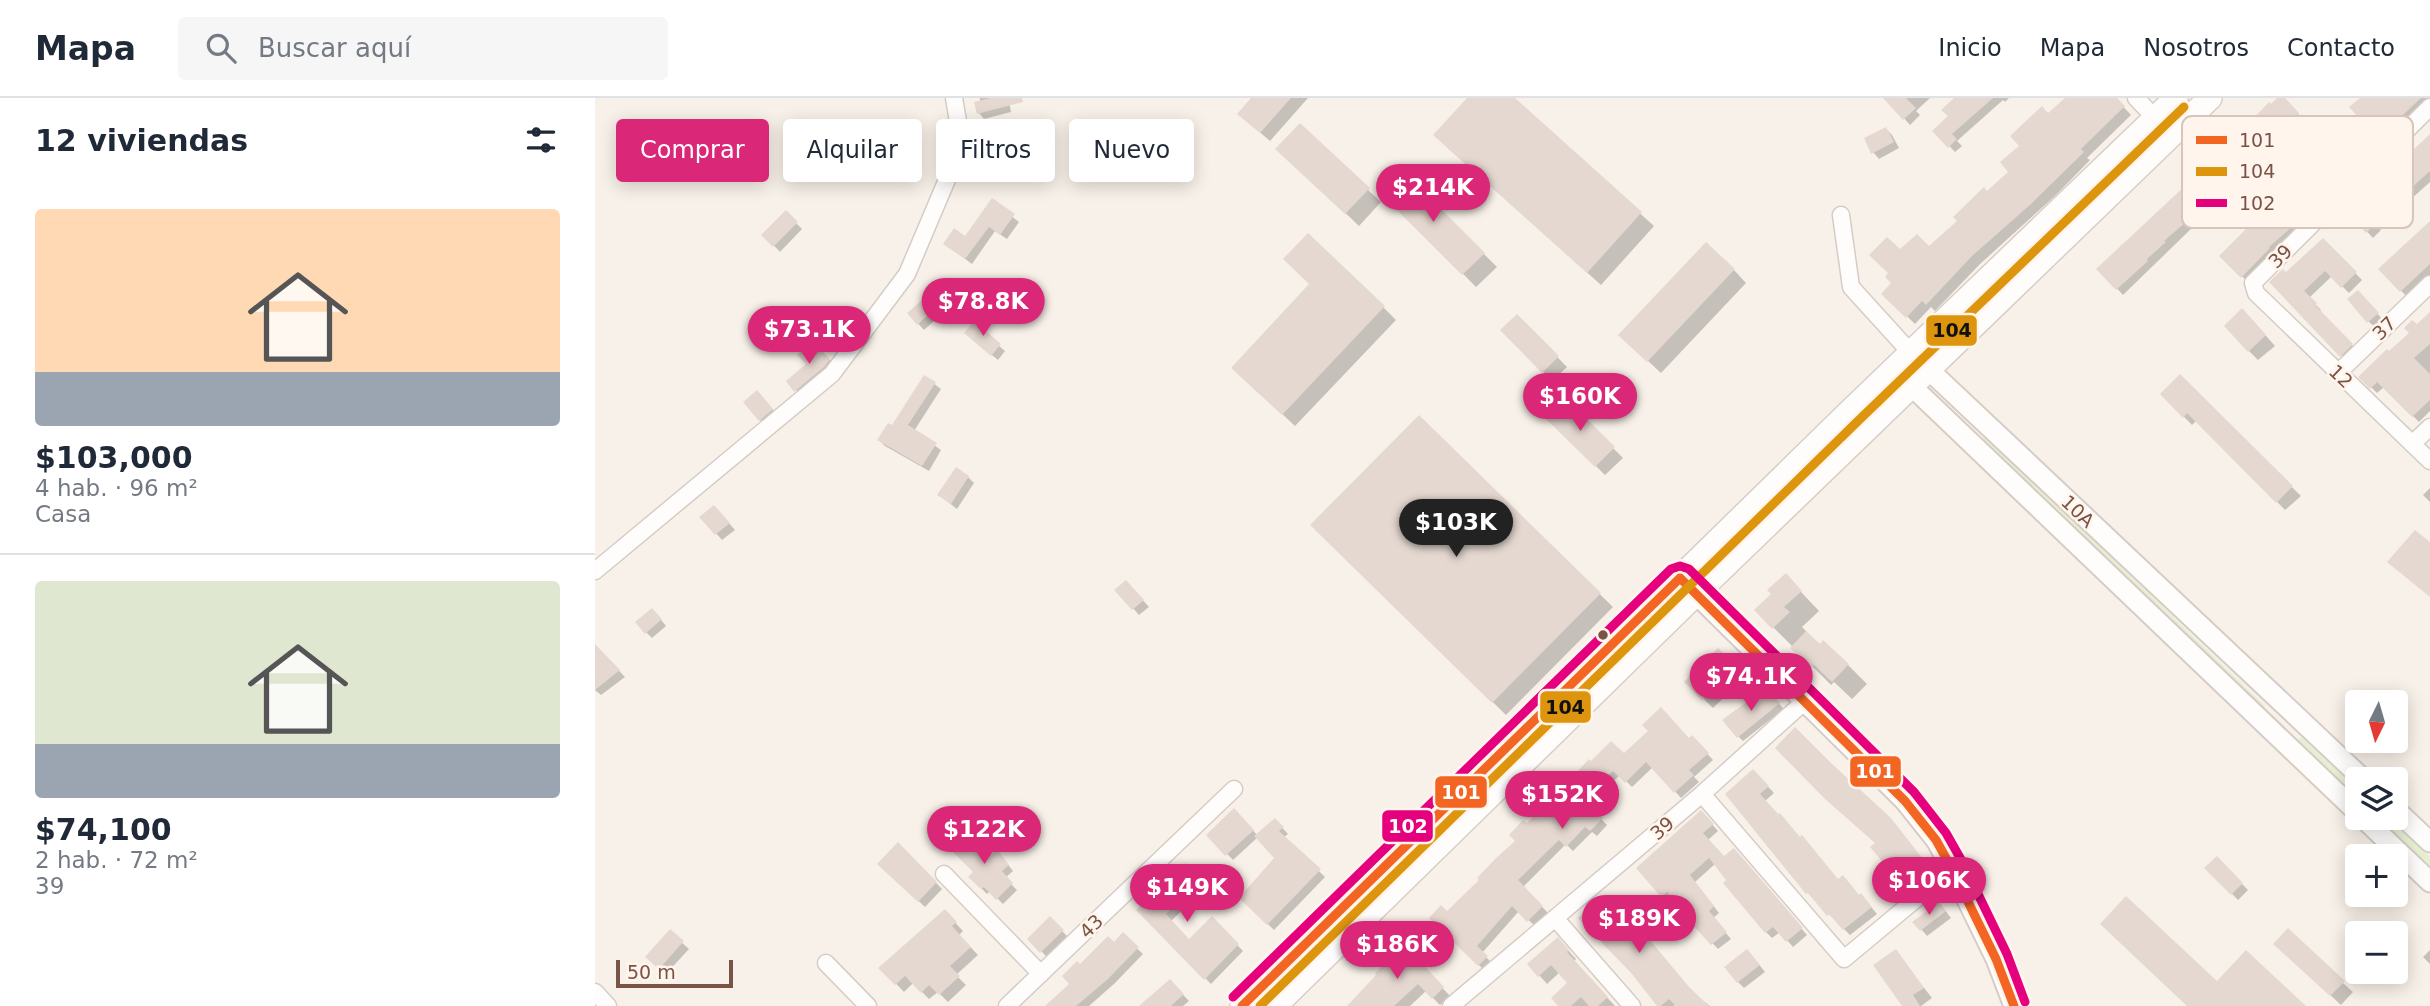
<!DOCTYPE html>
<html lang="es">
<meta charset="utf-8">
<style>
:root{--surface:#fff;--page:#f6f6f7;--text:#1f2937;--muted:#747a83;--line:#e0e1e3;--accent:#db2777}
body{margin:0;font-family:"DejaVu Sans",sans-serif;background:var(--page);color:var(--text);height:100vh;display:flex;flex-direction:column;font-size:26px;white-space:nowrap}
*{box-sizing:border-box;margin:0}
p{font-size:23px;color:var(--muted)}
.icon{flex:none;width:38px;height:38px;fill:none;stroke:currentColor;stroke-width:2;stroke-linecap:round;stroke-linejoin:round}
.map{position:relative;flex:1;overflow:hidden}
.details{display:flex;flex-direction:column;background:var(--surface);width:595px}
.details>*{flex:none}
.guide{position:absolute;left:21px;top:21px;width:665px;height:63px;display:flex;gap:14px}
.needle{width:46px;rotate:185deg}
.buttons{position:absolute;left:1750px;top:592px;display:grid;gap:14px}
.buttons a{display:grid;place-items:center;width:63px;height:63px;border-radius:7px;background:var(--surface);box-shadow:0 4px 18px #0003;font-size:35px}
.scale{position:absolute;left:21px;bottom:18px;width:117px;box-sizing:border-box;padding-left:7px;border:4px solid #795346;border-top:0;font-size:19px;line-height:24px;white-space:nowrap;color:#795346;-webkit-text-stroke:5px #fff5ec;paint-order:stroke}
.price{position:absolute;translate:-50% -60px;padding:0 16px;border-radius:24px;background:var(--accent);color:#fff;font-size:23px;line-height:46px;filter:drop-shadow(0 2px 4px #0008)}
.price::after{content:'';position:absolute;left:50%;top:42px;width:21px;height:16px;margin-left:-10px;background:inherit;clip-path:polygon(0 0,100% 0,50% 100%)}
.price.current{background:#222;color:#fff}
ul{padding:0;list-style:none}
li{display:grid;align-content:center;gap:14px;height:371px;padding:0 35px}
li+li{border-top:2px solid var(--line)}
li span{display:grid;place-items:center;height:217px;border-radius:7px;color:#555}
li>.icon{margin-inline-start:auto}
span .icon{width:126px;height:126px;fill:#fffc;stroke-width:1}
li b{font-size:30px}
h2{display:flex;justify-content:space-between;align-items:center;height:84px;padding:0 35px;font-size:30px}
.pill{padding:0 24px;border-radius:7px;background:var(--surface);box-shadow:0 4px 18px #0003;font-size:24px;line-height:63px}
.pill.current{background:var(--accent);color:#fff}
header{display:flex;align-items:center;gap:42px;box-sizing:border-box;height:98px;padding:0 35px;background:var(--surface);border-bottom:2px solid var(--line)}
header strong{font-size:33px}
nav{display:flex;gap:38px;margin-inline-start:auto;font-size:24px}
.search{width:490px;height:63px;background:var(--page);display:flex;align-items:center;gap:18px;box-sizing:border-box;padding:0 24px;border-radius:7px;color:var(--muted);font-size:26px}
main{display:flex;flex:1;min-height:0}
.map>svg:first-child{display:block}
.green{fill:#e6efd2}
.shadow{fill:#0003;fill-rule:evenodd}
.building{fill:#e5d8d0;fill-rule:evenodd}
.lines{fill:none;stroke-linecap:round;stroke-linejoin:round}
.minor-casing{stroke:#d6ccc6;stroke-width:19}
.tertiary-casing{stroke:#d6ccc6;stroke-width:23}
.secondary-casing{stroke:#d9cec7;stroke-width:26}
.minor{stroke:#fefdfc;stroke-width:16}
.tertiary{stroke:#fefdfc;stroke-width:19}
.secondary{stroke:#fefdfc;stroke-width:23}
.bus-1-casing{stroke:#fff5ec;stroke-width:14}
.bus-2-casing{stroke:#fff5ec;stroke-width:14}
.bus-3-casing{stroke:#fff5ec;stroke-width:14}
.bus-1{stroke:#f26522;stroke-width:9}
.bus-2{stroke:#de950e;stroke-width:9}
.bus-3{stroke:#e5007d;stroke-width:9}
.bus-dot{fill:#795346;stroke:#fff5ec;stroke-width:2.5}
.labels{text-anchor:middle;stroke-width:5;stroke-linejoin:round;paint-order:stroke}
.street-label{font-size:19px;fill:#795346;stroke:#fff5ec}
.key{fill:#fff5ec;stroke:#d7c4ba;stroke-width:2}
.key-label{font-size:19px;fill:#795346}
.line-badge{stroke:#fff5ec;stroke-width:2.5}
.badge-label{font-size:19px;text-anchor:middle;font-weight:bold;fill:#fff}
.pale-badge-label{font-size:19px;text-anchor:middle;font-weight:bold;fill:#111}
</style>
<header>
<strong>Mapa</strong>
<div class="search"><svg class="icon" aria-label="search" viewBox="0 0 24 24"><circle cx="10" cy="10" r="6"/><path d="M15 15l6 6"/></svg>Buscar aquí</div>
<nav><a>Inicio</a><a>Mapa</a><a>Nosotros</a><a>Contacto</a></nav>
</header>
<main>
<section class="details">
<h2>12 viviendas<svg class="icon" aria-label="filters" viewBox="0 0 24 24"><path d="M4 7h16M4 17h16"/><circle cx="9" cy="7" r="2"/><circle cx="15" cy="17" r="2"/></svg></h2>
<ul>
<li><span style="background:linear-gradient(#ffd9b3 75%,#9aa5b1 0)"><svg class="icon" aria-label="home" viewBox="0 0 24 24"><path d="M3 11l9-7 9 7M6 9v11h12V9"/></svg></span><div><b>$103,000</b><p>4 hab. · 96 m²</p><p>Casa</p></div></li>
<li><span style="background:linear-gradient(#dfe7d0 75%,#9aa5b1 0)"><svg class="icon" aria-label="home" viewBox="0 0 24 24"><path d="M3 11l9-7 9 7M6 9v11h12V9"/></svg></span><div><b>$74,100</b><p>2 hab. · 72 m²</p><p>39</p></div></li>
</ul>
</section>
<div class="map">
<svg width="1835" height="908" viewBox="0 0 1835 908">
<rect width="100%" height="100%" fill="#f8f1e9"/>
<path class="green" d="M1391 338 1670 608 1668 612 1386 343Z
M1706 639 1762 691V702L1701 644Z
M1781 719H1792L1835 759V770Z"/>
<path class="shadow" d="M385 0H410L414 4 416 14 389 21 384 15Z
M658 0H713L675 43 654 25Z
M874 0H917L1059 128 1006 187 853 50Z
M1291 0H1335L1321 13 1325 17 1315 27Z
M1361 0H1414L1410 4 1408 2 1362 43 1367 48 1360 54 1340 33 1355 19Z
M1472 0H1520L1536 17 1492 60 1495 62 1461 97 1385 166 1340 213 1336 209 1320 226 1289 196 1299 185 1305 153 1334 150 1416 74 1426 48Z
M1685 0H1688L1709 22 1694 38 1714 60 1733 56 1770 23 1767 0H1835V3L1653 184 1626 158 1670 114 1651 94 1625 119 1619 113 1600 131 1598 129 1528 197 1504 171 1594 87 1624 54ZM1682 58 1701 77V85L1677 107 1654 84Z
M1291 31 1297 37 1304 50 1284 61 1278 54Z
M1835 37V84L1784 130 1786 132 1778 140 1755 115Z
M413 38 419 44 421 64 395 66 388 60Z
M696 63 773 92 786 104 764 128Z
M810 77 902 169 881 189 790 97Z
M397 103 424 124 412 141 400 133 377 166 357 151 371 140Z
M191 115 207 131 185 154 169 137Z
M1835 124V177L1812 199 1786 171Z
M1728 142 1767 182 1754 195 1737 178 1714 200 1726 212 1724 214 1763 253 1752 263 1677 184 1691 177Z
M1139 172 1151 185 1066 275 1038 249Z
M716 186 788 209 801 222 700 328 651 282Z
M334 198 349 214 329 232 314 216Z
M1769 200 1788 222 1780 229 1774 224Z
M1835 216V313L1824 324 1789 289 1782 295 1766 279 1794 256Z
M922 218 972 269 957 283 907 232Z
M1657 222 1680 248 1663 262 1654 253Z
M377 241 404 248 410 253 403 262Z
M218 245 240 268 207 298 201 292 214 266Z
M330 279 346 291 319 333 346 352 334 373 290 348 284 342 297 330Z
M1585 279 1706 398 1690 412 1602 322 1597 327 1567 296Z
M168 300 183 318 171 328 165 322Z
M971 303 1028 360 1010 377 953 321Z
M824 319 1018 509 911 617 717 427Z
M373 379 379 385 362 411 344 397Z
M1835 390V404L1828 397Z
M125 415 140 432 127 442 107 419Z
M1191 478 1224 513 1207 529 1212 534 1211 536 1253 567 1272 586 1257 601 1239 584 1236 587 1178 529 1179 496Z
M537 490 554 509 544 517 522 492Z
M63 518 71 528 57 540 51 534Z
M0 547 30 579 6 597 0 592Z
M1123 552 1150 579 1118 610 1091 584Z
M1171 592 1189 611 1148 643 1143 638Z
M1097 639 1118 662 1099 679 1104 684 1086 700 1058 669 1037 689 1025 677 993 708 1012 727 1002 738 997 734 978 753 971 746 928 789 953 815 940 828 924 813 887 855 897 865 890 873 836 820 852 816 923 743 932 728 1029 657Z
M1158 673 1179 695 1170 703 1244 783 1272 804 1282 816 1255 837 1213 795 1163 735Z
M639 712 663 738 680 722 693 736 689 739 730 779 679 832 646 800 682 760 663 739 638 762 614 737Z
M1106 714 1123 733 1113 742 1129 760 1145 758 1212 837 1198 849 1185 834 1177 840 1171 834 1131 785 1134 783 1120 766 1100 784 1124 815 1118 820 1136 841 1123 851 1088 814 1090 812 1079 799 1073 804 1043 770Z
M1301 727 1332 767 1307 789 1291 772 1295 769 1282 746Z
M303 746 347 791 330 809 284 766Z
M407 759 418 773 410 780 422 792 408 806 395 793 392 796 375 779Z
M1622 760 1653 792 1643 802 1612 770Z
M591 767 614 791 605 799 603 797 576 823 594 843 617 821 648 853 616 886 543 812Z
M1350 812 1356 820 1332 838 1320 824Z
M349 813 368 833 364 837 383 857 361 877 371 887 353 904 343 894 334 901 318 885 309 894 286 870Z
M1029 820 1099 896 1115 908H1084L1081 906 1079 908H1065Z
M455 821 473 839 452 859 434 841Z
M75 834 94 851 71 876 58 865Z
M528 837 548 856 519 886 494 908H453L477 886 485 869 519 846Z
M971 850 981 861 979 863 1020 908H965L975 885 965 874 952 886 944 877Z
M1835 852V866L1828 859Z
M1300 853 1337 900 1326 908H1310Z
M1690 855 1748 885 1758 894 1746 907Z
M816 856 855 898 845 907 831 893 815 908H755Z
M1158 859 1170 874 1149 890 1143 884Z
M575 883 594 903 588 908H547Z"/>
<path class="building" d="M395 0H427L428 4 382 16 379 4Z
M656 0H696L665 35 642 16Z
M872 0H920L1047 114 992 175 838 37Z
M1288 0H1311L1321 10 1308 22Z
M1359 0H1398L1357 36 1362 41 1353 50 1337 33 1353 18 1346 12Z
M1470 0H1522L1530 8 1486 51 1489 54 1436 106 1377 158 1331 207 1327 203 1311 220 1286 196 1296 185 1290 179 1293 175 1274 157 1292 139 1305 151 1322 136 1334 148 1362 123 1358 119 1389 89 1392 93 1413 74 1405 64 1424 48 1415 38 1447 8 1453 15Z
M1682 0H1690L1704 15 1689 31 1714 57 1726 46 1733 54 1767 23 1754 9 1765 0H1826L1796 28 1698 128 1674 149 1675 150 1646 180 1624 158 1668 114 1644 89 1617 114 1612 108 1593 126 1591 124 1569 143 1571 144 1552 161 1553 163 1521 192 1501 171 1591 87 1590 85 1624 51 1625 53 1643 37 1674 4 1676 6ZM1675 53 1699 77 1694 81 1698 85 1677 104 1649 77Z
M705 25 775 90 750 116 680 51Z
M1291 29 1299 44 1276 56 1269 40Z
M413 36 415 58 387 61 385 39Z
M1835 36V73L1780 123 1782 125 1771 135 1752 115Z
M810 75 890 155 867 177 787 97Z
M397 100 420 116 405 137 394 129 370 161 348 146 359 130 370 138Z
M191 112 203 124 178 149 166 137Z
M1835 123V166L1805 194 1783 171Z
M713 135 790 208 687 317 636 270 714 186 688 161Z
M1728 140 1762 174 1746 190 1730 173 1709 193 1722 205 1720 207 1758 246 1745 259 1674 184 1688 171 1691 174Z
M1111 144 1140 171 1052 264 1023 237Z
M1763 192 1784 215 1772 225 1752 201Z
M334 196 344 207 322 227 312 215Z
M1647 210 1671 237 1653 254 1629 228Z
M1835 214V246L1819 260 1835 276V302L1817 319 1782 284 1775 291 1763 279 1792 251 1794 253 1814 235 1809 230 1817 222 1822 226Z
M922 216 964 258 947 275 905 232Z
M379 223 406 246 396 258 369 235Z
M218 243 235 261 229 269 199 294 191 283 211 266 202 257Z
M1585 276 1698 388 1681 405 1592 315 1588 320 1565 296Z
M329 277 341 284 313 327 342 345 327 368 282 342 293 325 297 327Z
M162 292 178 311 164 323 148 304Z
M971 300 1020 349 1000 369 951 321Z
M824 317 1006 495 897 605 715 427Z
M361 369 374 378 356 406 342 397Z
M119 407 135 425 120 437 104 419Z
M1820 432 1835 444V499L1792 464Z
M1191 475 1207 493 1189 509 1195 514 1177 531 1159 512 1176 496 1172 492Z
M531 482 549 502 537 512 519 492Z
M57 510 67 521 50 536 40 524Z
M1211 533 1225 546 1228 542 1254 566 1237 584 1219 567 1216 570 1195 550Z
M0 546 25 572 0 592Z
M1123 550 1141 568 1107 602 1089 584Z
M1171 590 1185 605 1142 640 1127 622Z
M1066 609 1094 640 1097 637 1114 655 1094 672 1099 677 1079 695 1051 664 1030 685 1018 673 989 701 1008 720 995 733 990 729 971 749 964 742 923 782 948 808 932 824 917 808 882 848 893 858 883 868 834 820 846 807 852 813 884 782 882 780 900 761 920 743 914 737 928 722 932 725 951 706 955 710 986 678 982 674 994 661 996 663 1016 643 1029 655 1053 633 1047 627Z
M1200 629 1237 666 1295 719 1327 760 1299 784 1288 772 1292 769 1275 749 1280 745 1230 701 1180 650Z
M1158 671 1174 688 1165 696 1183 716 1185 715 1205 739 1207 737 1243 781 1248 777 1264 797 1266 795 1277 809 1248 832 1234 816 1232 818 1213 795 1211 796 1130 696Z
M639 710 659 732 630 758 611 737Z
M1106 712 1119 726 1108 735 1129 758 1139 750 1208 830 1191 844 1178 829 1170 835 1128 785 1131 782 1114 760 1095 777 1119 808 1114 813 1132 834 1116 847 1086 814 1088 812 1072 794 1066 799 1041 770Z
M680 720 689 729 684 733 726 771 672 827 644 800 679 760 659 738Z
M376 735 396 757 402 751 414 767 407 773 418 785 401 802 389 789 386 791 373 779 378 774 357 753Z
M303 744 342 784 323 804 282 766Z
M1622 758 1648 785 1636 797 1609 770Z
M591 765 609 784 597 794 596 793 571 816 594 841 617 818 644 846 609 882 541 812 561 794 556 789 571 775 575 780Z
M1010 797 1029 818 1032 816 1043 828 1095 890 1114 908H1081L1074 901 1066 908H1062L1037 876 983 820Z
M1531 798 1622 883 1651 852 1711 908H1592L1505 826Z
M1344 804 1351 813 1325 833 1317 824Z
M350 811 362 824 357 828 376 849 355 868 365 878 344 897 334 887 326 895 310 878 300 887 283 870Z
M455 818 469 832 445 855 432 841Z
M1693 830 1750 883 1735 898 1678 846Z
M75 831 89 843 64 871 50 859Z
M528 834 544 849 513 881 481 908H450L474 886 467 878 482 863 485 866 513 838 519 844Z
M963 839 974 852 972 854 1013 899 1003 908H994L986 899 976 908H963L956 900 972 885 956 867 943 879 932 866Z
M809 846 849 889 837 901 823 886 799 908H752L781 877 780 875Z
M1152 851 1165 867 1142 885 1129 869Z
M1301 851 1329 890 1318 897 1325 908H1307L1278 867Z
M575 881 589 896 576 908H544Z"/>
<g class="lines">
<g class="minor-casing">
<path id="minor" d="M1541 0 1560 20
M1835 9 1658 185 1661 195 1835 363
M1246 117 1256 189 1316 255
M1743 275 1835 186
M1817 346 1835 329
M0 473 237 276 312 176 359 65 365 35 359 0
M1107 696 1249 861 1357 771
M349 776 446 876
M960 820 1037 908
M231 865 273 908
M0 894 13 908
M412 908 639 691
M856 908 1107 696 1210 603"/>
</g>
<g class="tertiary-casing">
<path id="tertiary" d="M1316 255 1768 681
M1307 279 1762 714
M1085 480 1310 703 1341 742 1357 771 1401 861 1419 908
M1801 712 1835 744
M1767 719 1835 784"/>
</g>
<g class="secondary-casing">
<path id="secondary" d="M647 908 1255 313 1581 0
M680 908 1101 496 1615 0"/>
</g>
<use href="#minor" class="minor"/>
<use href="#tertiary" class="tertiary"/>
<use href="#secondary" class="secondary"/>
<g class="bus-1-casing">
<path id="bus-1" d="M1085 480 1310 703 1341 742 1357 771 1401 861 1419 908
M647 908 1085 480"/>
</g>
<g class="bus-2-casing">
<path id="bus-2" d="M665 908 1264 322 1589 9"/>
</g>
<g class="bus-3-casing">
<path id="bus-3" d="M638 899 1076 471 1085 468 1094 471 1319 694 1351 735 1368 765 1412 856 1430 904"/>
</g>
<use href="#bus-1" class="bus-1"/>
<use href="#bus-2" class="bus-2"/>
<use href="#bus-3" class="bus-3"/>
</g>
<circle class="bus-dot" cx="1008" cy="537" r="6"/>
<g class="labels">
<g class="street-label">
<text transform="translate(1685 158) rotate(-45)" y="7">39</text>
<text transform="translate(1789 230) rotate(-44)" y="7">37</text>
<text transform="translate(1746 278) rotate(44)" y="7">12</text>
<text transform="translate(1483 413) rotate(43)" y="7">10A</text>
<text transform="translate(1067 730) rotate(-41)" y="7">39</text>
<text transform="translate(496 828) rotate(-44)" y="7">43</text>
</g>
</g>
<rect x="1587" y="18" width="231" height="112" rx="10" class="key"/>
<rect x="1601" y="38" width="31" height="8" fill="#f26522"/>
<rect x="1601" y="69" width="31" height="9" fill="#de950e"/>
<rect x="1601" y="101" width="31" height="8" fill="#e5007d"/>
<g class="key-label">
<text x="1644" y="49">101</text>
<text x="1644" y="80">104</text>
<text x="1644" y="112">102</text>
</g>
<g class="line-badge">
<rect x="1330" y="216" width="53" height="33" rx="7" fill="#de950e"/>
<rect x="944" y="592" width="53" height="34" rx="7" fill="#de950e"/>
<rect x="1254" y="657" width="53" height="33" rx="7" fill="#f26522"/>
<rect x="839" y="677" width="54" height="34" rx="7" fill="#f26522"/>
<rect x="786" y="711" width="53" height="34" rx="7" fill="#e5007d"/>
</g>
<g class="badge-label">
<text x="1280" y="680">101</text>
<text x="866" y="701">101</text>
<text x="813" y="735">102</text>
</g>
<g class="pale-badge-label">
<text x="1357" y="239">104</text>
<text x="970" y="616">104</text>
</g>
</svg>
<div class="buttons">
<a><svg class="needle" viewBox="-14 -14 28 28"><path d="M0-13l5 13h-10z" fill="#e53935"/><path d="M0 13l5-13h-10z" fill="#747a83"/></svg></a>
<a><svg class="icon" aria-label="layers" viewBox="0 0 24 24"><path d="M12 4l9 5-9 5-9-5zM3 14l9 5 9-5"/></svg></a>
<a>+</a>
<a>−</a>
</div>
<div class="scale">50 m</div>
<b class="price" style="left:838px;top:126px">$214K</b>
<b class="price" style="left:388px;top:240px">$78.8K</b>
<b class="price" style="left:214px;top:268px">$73.1K</b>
<b class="price" style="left:985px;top:335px">$160K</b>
<b class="price current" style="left:861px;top:461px">$103K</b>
<b class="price" style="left:1156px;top:615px">$74.1K</b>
<b class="price" style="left:967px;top:733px">$152K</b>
<b class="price" style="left:389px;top:768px">$122K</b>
<b class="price" style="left:1334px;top:819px">$106K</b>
<b class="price" style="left:592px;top:826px">$149K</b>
<b class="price" style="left:1044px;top:857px">$189K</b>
<b class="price" style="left:802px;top:883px">$186K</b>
<div class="guide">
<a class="pill current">Comprar</a>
<a class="pill">Alquilar</a>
<a class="pill">Filtros</a>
<a class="pill">Nuevo</a>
</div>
</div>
</main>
